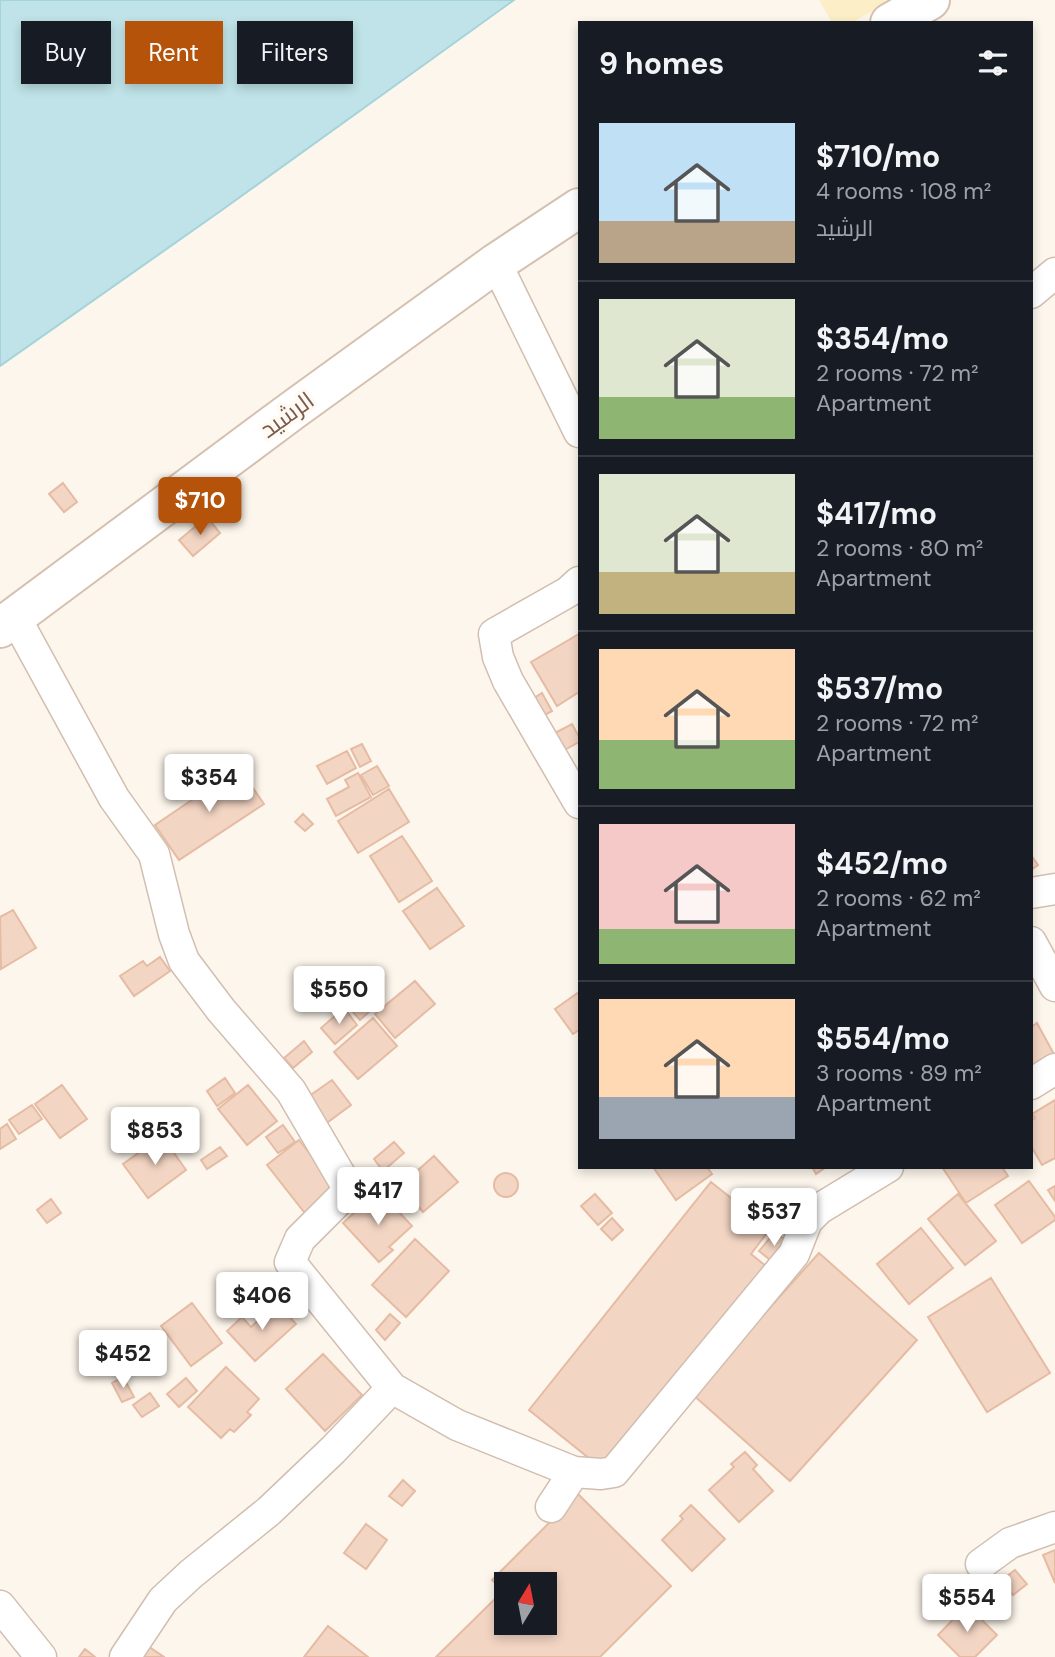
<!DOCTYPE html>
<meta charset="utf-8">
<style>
:root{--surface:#171b24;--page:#242831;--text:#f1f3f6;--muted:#9ea1a6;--line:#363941;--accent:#b45309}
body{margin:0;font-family:"DM Sans",Cairo,sans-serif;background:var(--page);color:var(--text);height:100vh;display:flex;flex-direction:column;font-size:26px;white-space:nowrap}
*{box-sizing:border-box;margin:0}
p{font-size:23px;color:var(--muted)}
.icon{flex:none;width:38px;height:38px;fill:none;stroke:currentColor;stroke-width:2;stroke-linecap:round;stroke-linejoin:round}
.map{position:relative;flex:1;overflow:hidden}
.sheet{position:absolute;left:578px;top:21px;width:455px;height:1148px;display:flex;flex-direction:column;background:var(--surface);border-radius:0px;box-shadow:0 4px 10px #0003}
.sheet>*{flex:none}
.hud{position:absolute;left:21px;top:21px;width:452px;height:63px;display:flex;gap:14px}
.needle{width:46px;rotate:10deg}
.buttons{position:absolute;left:494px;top:1572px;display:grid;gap:14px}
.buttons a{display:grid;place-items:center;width:63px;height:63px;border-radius:0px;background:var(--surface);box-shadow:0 4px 10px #0003;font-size:35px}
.price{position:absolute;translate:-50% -60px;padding:0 16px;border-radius:7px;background:#fff;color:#222;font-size:23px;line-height:46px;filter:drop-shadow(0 2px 4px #0008)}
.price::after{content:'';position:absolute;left:50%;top:42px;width:21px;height:16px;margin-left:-10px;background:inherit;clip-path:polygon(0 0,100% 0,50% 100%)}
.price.selected{background:var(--accent);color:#fff}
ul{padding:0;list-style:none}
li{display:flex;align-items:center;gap:21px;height:175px;padding:0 21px}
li+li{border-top:2px solid var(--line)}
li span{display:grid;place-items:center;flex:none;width:196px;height:140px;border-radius:0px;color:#555}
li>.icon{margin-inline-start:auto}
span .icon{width:84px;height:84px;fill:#fffc;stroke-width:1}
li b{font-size:30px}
h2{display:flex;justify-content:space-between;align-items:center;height:84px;padding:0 21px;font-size:30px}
.tag{padding:0 24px;border-radius:0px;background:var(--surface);box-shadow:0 4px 10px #0003;font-size:24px;line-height:63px}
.tag.selected{background:var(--accent);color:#fff}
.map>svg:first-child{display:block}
.sand{fill:#fcefc7}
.water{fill:#bfe3e8;stroke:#a5d3da;stroke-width:2}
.building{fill:#f3d5c3;stroke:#e6bba3;stroke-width:2;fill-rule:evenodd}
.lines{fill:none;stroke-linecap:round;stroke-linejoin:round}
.minor-casing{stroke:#d1beb0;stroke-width:33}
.secondary-casing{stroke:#d6c0b0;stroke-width:42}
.minor{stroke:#fff;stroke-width:30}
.secondary{stroke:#fff;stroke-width:38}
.labels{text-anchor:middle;stroke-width:7;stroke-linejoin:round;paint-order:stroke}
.street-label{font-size:24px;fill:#7a5c4d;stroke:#fffaf3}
</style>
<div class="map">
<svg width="1055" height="1657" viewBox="0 0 1055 1657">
<rect width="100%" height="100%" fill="#fdf6ec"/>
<path class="sand" d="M819 0H893L851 23H832Z"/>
<path class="water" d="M0 0H514L222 210 0 366Z"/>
<path class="building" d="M63 483 77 502 64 512 49 494Z
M207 517 220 533 193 556 179 540Z
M579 634V692L557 706 531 662Z
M542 693 552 711 541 717 531 700Z
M572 724 579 737V742L561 752 551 735Z
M362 744 371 761 360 767 351 749Z
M347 751 356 768 327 784 317 766Z
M377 766 389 786 373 795 361 775Z
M239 768 264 804 179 860 155 825Z
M358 773 371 797 336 816 327 799 349 787 345 780Z
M389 789 409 822 358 853 338 821Z
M303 814 313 824 305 831 295 822Z
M402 836 432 881 399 902 370 856Z
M1031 855 1038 865 1031 870Z
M437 888 464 926 430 949 403 911Z
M13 910 36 948 1 969 0 917Z
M160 957 170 971 134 996 120 976 143 961 147 966Z
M415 981 435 1004 395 1038 375 1014Z
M365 989 378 1004 360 1020 347 1005Z
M579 992V1030L573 1034 555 1009Z
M344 1008 357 1025 335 1044 321 1028Z
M373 1018 397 1046 358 1079 334 1052Z
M1037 1023 1055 1056 1031 1070V1027Z
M304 1041 312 1052 293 1068 284 1058Z
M225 1078 235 1093 217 1106 207 1091Z
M332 1080 351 1105 324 1125 305 1099Z
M62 1085 87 1119 60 1138 35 1104Z
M248 1085 277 1121 247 1145 218 1109Z
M1055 1100V1158L1042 1165 1031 1146V1121L1035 1118 1032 1114Z
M32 1105 42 1119 19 1134 9 1120Z
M7 1124 16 1139 0 1149V1129Z
M283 1125 295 1142 278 1153 266 1137Z
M162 1136 186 1170 148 1198 123 1164Z
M299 1140 340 1192 308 1217 267 1165Z
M394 1142 404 1153 383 1171 374 1159Z
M220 1147 227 1156 207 1169 201 1160Z
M434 1156 458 1182 423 1212 400 1186Z
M653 1167H707L712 1174 676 1200Z
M812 1167H826L816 1174Z
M942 1167H1002L1008 1176 966 1203Z
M494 1185a12 12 0 1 1 24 0a12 12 0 1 1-24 0Z
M1029 1181 1055 1217V1220L1022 1243 995 1205Z
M711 1182 770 1229 751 1254 767 1267 605 1471 529 1410Z
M1055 1186V1201L1048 1190Z
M595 1194 612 1213 598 1225 581 1206Z
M958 1194 996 1241 965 1265 928 1219Z
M383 1195 412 1226 389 1247 393 1250 379 1262 343 1223 367 1201 371 1206Z
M51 1199 61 1213 47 1223 37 1210Z
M612 1218 623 1230 612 1240 601 1229Z
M921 1228 953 1268 909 1304 877 1264Z
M775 1232 790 1244 774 1263 759 1251Z
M415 1239 449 1271 406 1317 372 1285Z
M819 1253 917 1340 790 1481 692 1394Z
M255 1274 266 1287 242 1307 231 1294Z
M991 1278 1050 1373 987 1412 928 1317Z
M192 1303 222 1343 191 1366 161 1326Z
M277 1303 296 1324 255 1361 227 1331 242 1317 251 1327Z
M390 1314 400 1323 385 1340 376 1330Z
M323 1354 362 1395 325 1431 286 1389Z
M226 1367 259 1399 247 1412 251 1415 234 1432 230 1429 221 1438 188 1407Z
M123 1377 134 1397 122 1402 112 1383Z
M186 1378 197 1391 179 1407 167 1394Z
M150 1393 159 1406 142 1417 133 1405Z
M745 1452 757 1465 753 1469 773 1491 739 1522 709 1490 734 1467 731 1464Z
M403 1480 415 1491 402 1506 389 1496Z
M578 1494 671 1586 600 1657H436L503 1591 492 1580ZM506 1584H544V1622H506Z
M691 1505 725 1539 692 1571 662 1540 683 1519 680 1516Z
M366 1524 387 1540 366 1569 344 1553Z
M1055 1550V1583L1043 1555Z
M1015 1570 1027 1584 1013 1595 1001 1581Z
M967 1605 997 1635 975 1657H960L938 1635Z
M328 1626 368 1657H304Z
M145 1644 164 1657H136Z
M85 1649 95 1657H79Z"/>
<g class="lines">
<g class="minor-casing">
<path id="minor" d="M496 263 579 432
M1031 293 1055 273
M579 582 568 592 494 634 498 657 508 681 579 803
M15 617 114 798 154 854 174 934 184 961 221 1010 291 1091 349 1190 300 1239 290 1262 392 1388 457 1425 574 1472
M1031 893 1055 889
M1031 942 1055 986
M1031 1084 1055 1069
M551 1507 574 1472 601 1474 614 1472 794 1254 807 1221 819 1209 888 1167
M981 1564 1010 1543 1055 1527
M0 1606 41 1657
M125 1657 163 1600 191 1574 269 1511 333 1450 392 1388"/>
</g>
<g class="secondary-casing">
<path id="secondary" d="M890 23 930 0
M0 628 293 410 496 263 579 208"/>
</g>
<use href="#minor" class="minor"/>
<use href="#secondary" class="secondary"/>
</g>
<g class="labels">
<g class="street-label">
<text transform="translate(287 415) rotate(-36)" y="8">الرشيد</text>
</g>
</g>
</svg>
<div class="buttons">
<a><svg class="needle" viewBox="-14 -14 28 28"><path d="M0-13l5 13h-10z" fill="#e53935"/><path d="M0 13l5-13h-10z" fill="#9ea1a6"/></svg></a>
</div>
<b class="price selected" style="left:200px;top:537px">$710</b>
<b class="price" style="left:209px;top:814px">$354</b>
<b class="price" style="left:339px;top:1026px">$550</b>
<b class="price" style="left:155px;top:1167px">$853</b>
<b class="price" style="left:378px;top:1227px">$417</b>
<b class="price" style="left:774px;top:1248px">$537</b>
<b class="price" style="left:262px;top:1332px">$406</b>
<b class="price" style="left:123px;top:1390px">$452</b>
<b class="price" style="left:967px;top:1634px">$554</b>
<div class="hud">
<a class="tag">Buy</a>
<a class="tag selected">Rent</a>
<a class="tag">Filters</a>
</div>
<section class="sheet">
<h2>9 homes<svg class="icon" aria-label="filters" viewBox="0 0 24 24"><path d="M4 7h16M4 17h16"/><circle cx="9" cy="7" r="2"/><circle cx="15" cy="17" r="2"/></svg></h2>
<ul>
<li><span style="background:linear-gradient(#bfe0f5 70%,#b9a48a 0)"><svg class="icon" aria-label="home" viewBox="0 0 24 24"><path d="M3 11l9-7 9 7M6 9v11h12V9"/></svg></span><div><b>$710/mo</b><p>4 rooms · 108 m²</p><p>الرشيد</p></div></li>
<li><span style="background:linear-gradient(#dfe7d0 70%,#8fb573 0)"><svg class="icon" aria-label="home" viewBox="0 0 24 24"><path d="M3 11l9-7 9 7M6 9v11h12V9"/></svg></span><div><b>$354/mo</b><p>2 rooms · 72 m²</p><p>Apartment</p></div></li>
<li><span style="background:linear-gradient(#dfe7d0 70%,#c2b280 0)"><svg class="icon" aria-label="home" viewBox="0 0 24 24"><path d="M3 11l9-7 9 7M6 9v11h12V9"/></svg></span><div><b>$417/mo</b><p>2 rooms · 80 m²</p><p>Apartment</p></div></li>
<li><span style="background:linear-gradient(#ffd9b3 65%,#8fb573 0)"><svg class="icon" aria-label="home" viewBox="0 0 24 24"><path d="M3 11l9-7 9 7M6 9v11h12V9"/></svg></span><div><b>$537/mo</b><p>2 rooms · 72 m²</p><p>Apartment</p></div></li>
<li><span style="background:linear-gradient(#f6c9c9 75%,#8fb573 0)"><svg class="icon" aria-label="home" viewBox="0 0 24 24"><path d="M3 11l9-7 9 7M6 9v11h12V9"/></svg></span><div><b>$452/mo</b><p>2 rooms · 62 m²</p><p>Apartment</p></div></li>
<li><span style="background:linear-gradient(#ffd9b3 70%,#9aa5b1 0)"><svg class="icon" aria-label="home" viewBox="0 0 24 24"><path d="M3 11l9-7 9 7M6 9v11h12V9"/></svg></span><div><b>$554/mo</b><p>3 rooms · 89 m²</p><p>Apartment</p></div></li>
</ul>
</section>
</div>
